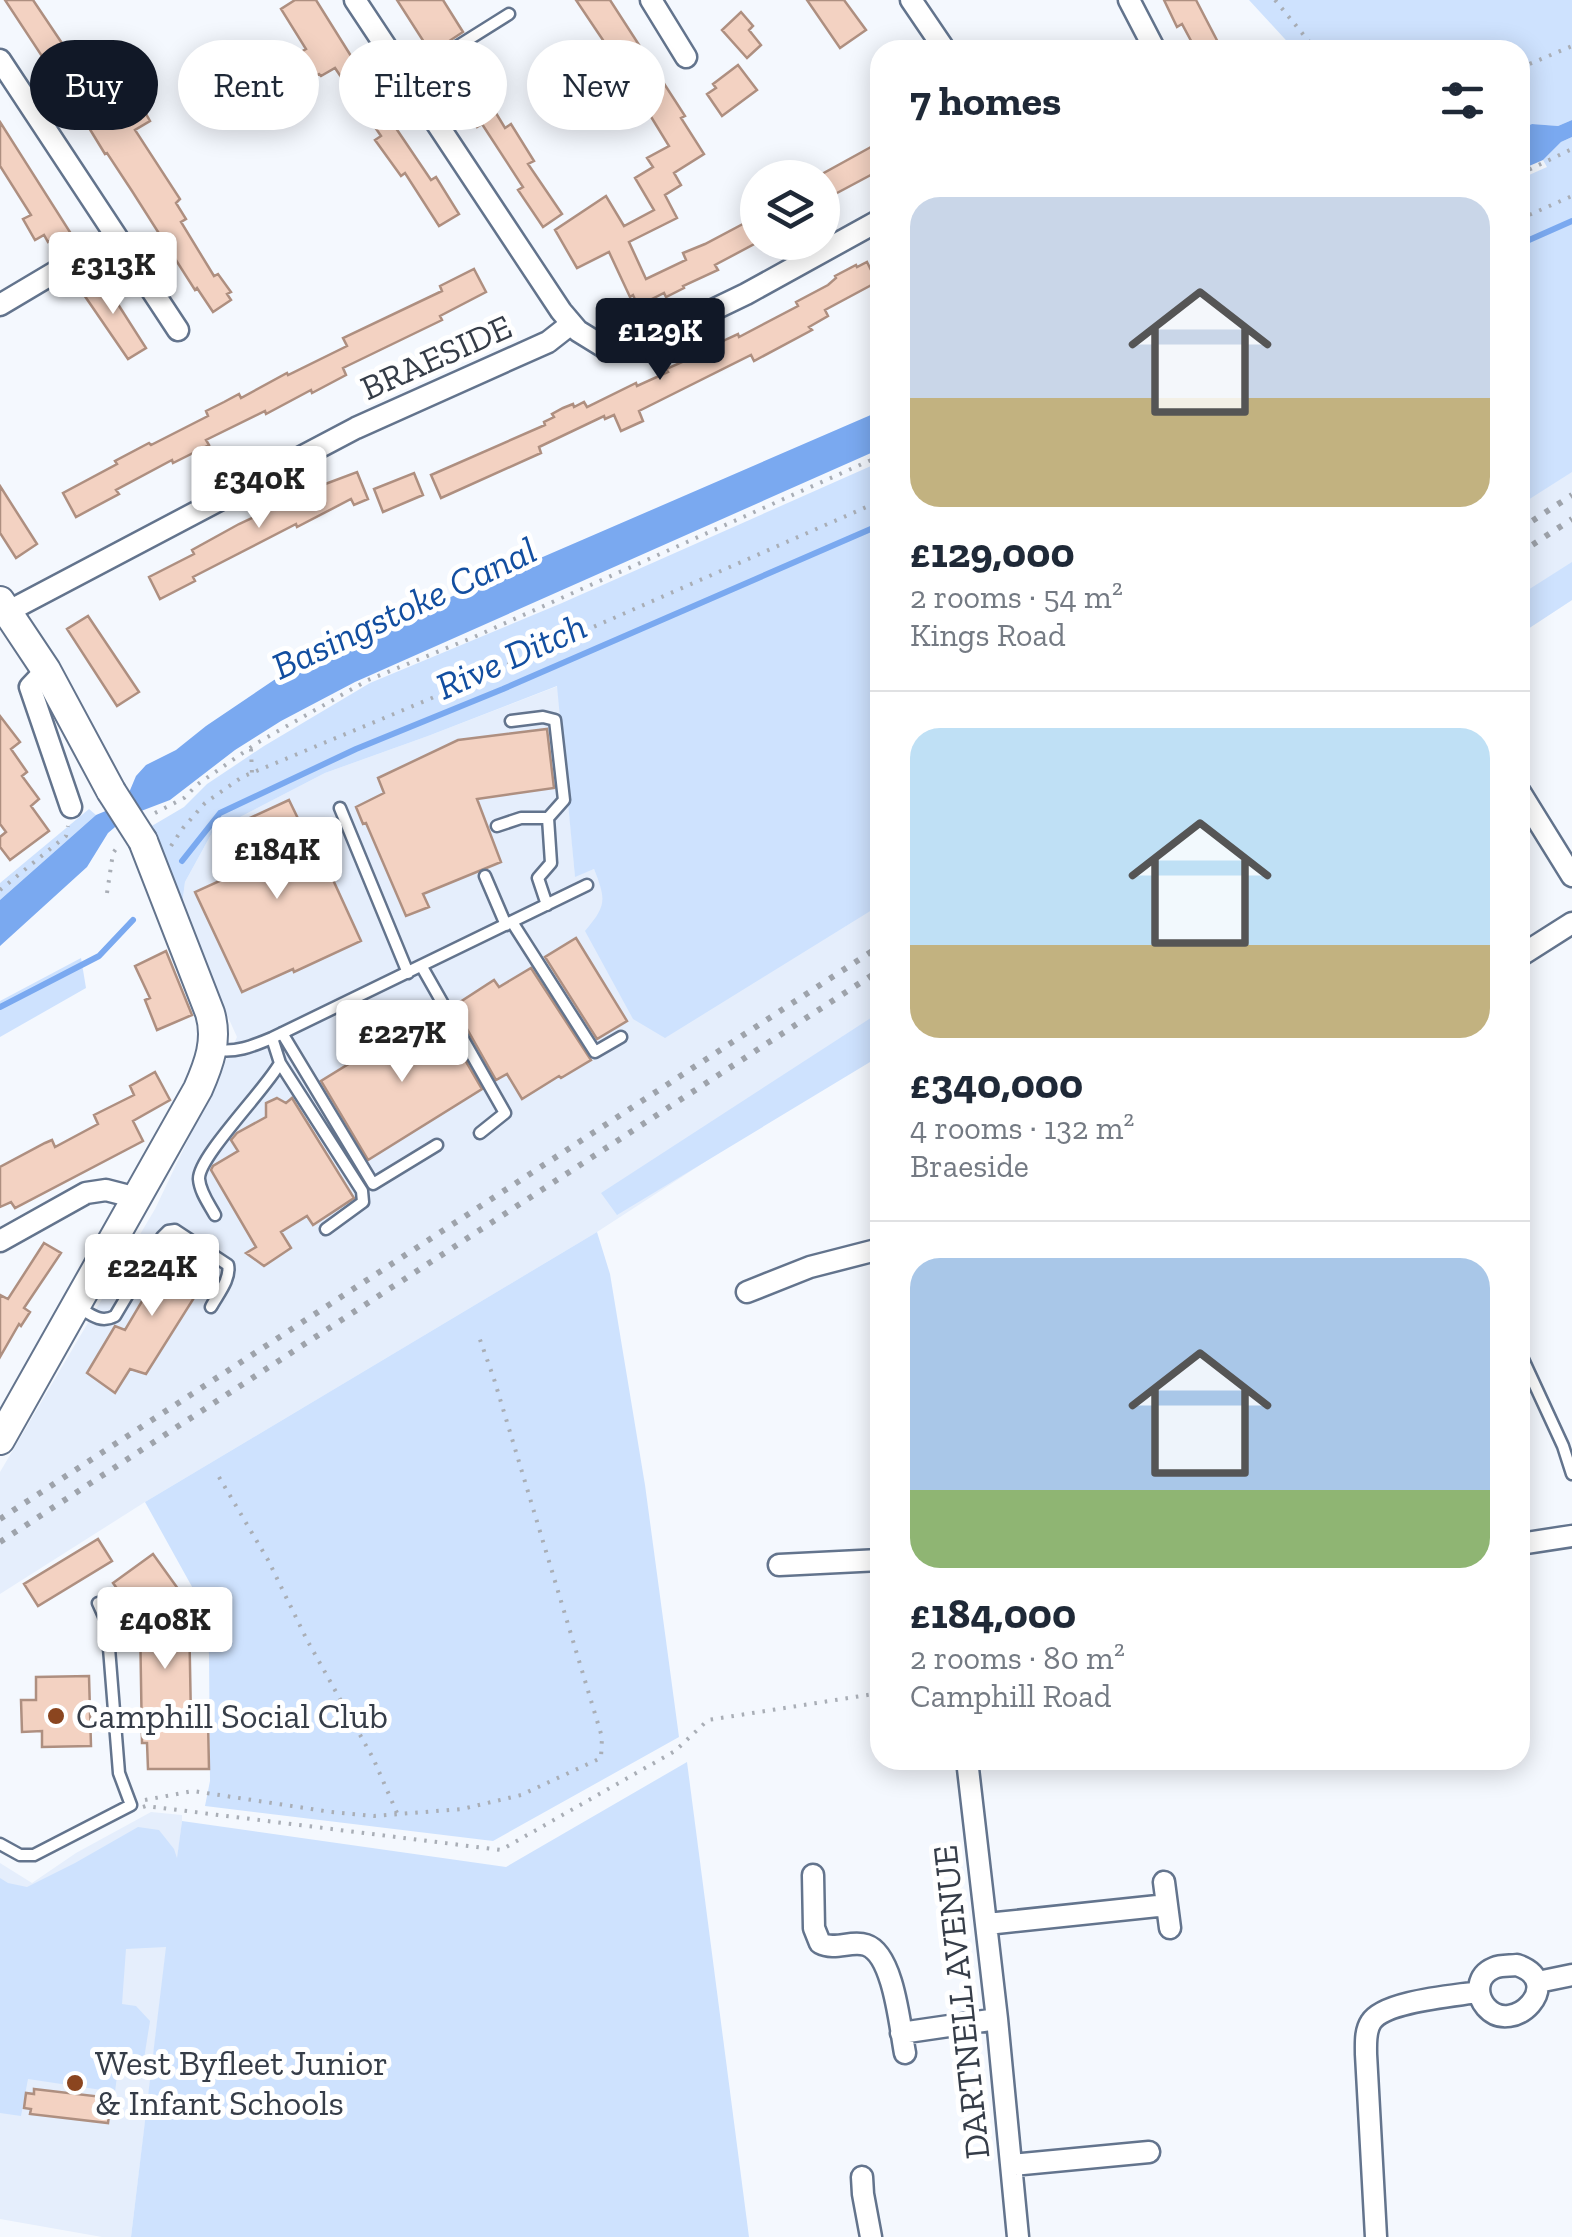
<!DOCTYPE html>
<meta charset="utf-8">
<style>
:root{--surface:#fff;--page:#f6f6f7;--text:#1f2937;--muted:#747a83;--line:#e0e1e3;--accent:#111827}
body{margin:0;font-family:"Zilla Slab",serif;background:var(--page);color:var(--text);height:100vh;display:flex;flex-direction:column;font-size:38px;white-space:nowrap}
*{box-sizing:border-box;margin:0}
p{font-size:32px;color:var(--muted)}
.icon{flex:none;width:55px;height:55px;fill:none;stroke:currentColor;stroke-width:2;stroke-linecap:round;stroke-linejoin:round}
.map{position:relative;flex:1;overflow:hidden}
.details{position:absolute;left:870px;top:40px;width:660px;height:1730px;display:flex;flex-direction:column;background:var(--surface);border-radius:30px;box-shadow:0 5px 25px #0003}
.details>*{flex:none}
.hud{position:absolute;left:30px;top:40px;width:690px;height:90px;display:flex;gap:20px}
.fabs{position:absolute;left:740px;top:160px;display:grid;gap:20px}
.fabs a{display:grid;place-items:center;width:100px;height:100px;border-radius:50%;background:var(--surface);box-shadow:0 5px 25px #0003;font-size:50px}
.price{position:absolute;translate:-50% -85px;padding:0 22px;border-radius:10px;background:#fff;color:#222;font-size:32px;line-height:65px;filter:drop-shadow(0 2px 5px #0008)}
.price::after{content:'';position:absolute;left:50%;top:60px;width:30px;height:22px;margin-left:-15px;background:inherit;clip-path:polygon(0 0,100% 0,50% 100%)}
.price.active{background:var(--accent);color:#fff}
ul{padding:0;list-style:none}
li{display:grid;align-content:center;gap:20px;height:530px;padding:0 40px}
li+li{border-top:2px solid var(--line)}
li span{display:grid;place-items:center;height:310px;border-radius:30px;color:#555}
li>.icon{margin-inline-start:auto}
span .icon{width:180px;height:180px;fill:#fffc;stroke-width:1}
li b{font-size:42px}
h2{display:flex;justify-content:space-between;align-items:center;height:120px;padding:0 40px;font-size:42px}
.tag{padding:0 35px;border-radius:45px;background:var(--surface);box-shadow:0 5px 25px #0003;font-size:35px;line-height:90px}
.tag.active{background:var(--accent);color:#fff}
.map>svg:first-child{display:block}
.built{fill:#e5eefc}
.green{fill:#cee2fe}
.water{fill:#7aa9f0}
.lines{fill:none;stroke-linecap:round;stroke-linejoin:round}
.stream{stroke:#7aa9f0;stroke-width:6}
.building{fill:#f3d2c2;stroke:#ae8f80;stroke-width:2.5}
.lane-casing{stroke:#63748d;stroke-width:15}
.street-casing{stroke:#63748d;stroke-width:25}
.secondary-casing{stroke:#63748d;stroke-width:32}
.path{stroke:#a9aeb6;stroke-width:4;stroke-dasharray:2.5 8;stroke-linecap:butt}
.lane{stroke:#fff;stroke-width:10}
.street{stroke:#fff;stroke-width:20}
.secondary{stroke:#fff;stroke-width:28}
.rail{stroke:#9ea3ab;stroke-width:6;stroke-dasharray:5 10;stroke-linecap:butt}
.secondary-bridge-casing{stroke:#63748d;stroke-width:32;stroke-linecap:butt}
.secondary-bridge{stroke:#fff;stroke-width:28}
.poi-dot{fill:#8b451f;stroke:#fff;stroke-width:4}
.labels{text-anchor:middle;stroke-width:10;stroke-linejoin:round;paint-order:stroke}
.street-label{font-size:35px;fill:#363d48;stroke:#fff}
.poi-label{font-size:35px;fill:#363d48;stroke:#fff;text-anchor:start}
.water-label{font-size:38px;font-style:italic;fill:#124ea0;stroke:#fff}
</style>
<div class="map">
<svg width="1572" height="2237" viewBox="0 0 1572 2237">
<rect width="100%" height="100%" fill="#f4f8fe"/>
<path class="built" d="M1572 443V600L1520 634V477Z
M558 686 575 876 594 869 605 897 600 914 586 931 634 1019 880 894V1048L597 1232 145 1502 0 1594V1472L155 1209 237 1037 181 913 185 882 213 831 325 773 428 736Z
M151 1812 182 1815V1821L131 2237H102L0 2219V1863L32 1883 76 1853Z"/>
<path class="green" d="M1249 0H1572V120L1558 126 1532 124 1520 129V50H1295Z
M1572 137V472L1520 505V179L1547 167 1543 160 1561 142Z
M880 462V905L665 1038 633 1019 585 931C607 905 606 900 594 869L575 877 557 686 428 736 325 773 213 831 185 882 181 913 145 830 184 807 207 784 264 746 370 683 562 603Z
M1572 562V600L1520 634V595Z
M89 809 96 815 0 900V883Z
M81 958 86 988 0 1037V1001Z
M880 1012V1056L617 1215 601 1193Z
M597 1232 610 1274 645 1485 679 1737 493 1841 205 1806 210 1781 209 1655 206 1612 145 1502Z
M687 1762 749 2237H131L166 1947 126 1949 122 2004 136 2006 150 2021 143 2065 118 2068 115 2092 28 2079 21 2116 0 2113V1878L8 1883 27 1887 75 1863 138 1827 159 1830 174 1849 177 1858 182 1821 506 1867Z"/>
<path class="water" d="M1572 120V137L1561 142 1543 160 1520 170V129L1532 124 1558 126Z
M880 411V449L355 682 281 721 235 750 170 800 128 816 108 833 87 867 0 946V900L96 815 120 805 128 795 136 776 146 765 176 750 206 726 274 680 342 644Z"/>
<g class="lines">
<path class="stream" d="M1520 244 1572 221
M182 861 220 813 356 749 503 689 880 525
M0 1007 99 956 133 920"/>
</g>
<path class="building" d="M5 0H33L82 73 97 64 128 115 142 107 150 121 135 130 180 199 176 203 186 219 181 222 214 276 218 274 231 292 227 294 231 300 213 312 197 288 195 290 132 191 107 153 105 154 55 72 53 73Z
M295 0H316L361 72 365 70 389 105 383 109 408 146 431 180 436 177 459 214 439 226 405 173 401 176 375 140 381 136 335 68 321 76 319 74 314 77 299 53 306 49 281 9Z
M397 0H443L463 32 431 53Z
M576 0H610L685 116 681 118 704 154 674 173 681 185 665 195 677 218 629 242 646 279 686 260 683 253 705 244 758 216V242L715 265 718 270 683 286 684 288 666 297 664 293 638 306 633 295 630 297 609 252 577 268 555 230 606 196 624 226 654 210 635 178 653 167 647 158 669 146 615 58Z
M807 0H844L866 30 840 48Z
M1164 0H1196L1222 50H1196L1182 24 1177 27Z
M741 12 753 26 749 30 761 45 747 58 722 30Z
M473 47 499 86 485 95 505 128 511 124 534 161 528 164 562 214 543 227 518 190 523 187 482 124 477 127 453 90 456 88 442 66Z
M738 65 757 90 722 116 707 94 716 88 713 84Z
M0 122 75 240 59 249 53 239 48 242 44 235 35 240 23 219 31 215 0 166Z
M880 142V170L822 201V174Z
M867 262 877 282 825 310 828 316 809 327 812 330 754 361 751 355 639 411 643 421 621 431 614 415 605 419 604 416 539 447 541 453 441 498 431 475 545 425 544 422 554 417 552 414 563 408 573 404 574 407 584 402 587 407 636 383 637 386 668 372 666 369 719 346 718 344 727 339 738 334 739 337 798 306 796 302 828 285 836 278 835 276 856 265 857 267Z
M474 269 486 292 440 316 442 320 343 368 346 375 312 393 311 390 266 414 265 411 206 440 209 445 173 463 172 460 116 490 119 494 76 517 63 493 117 464 115 461 149 443 151 445 208 416 206 411 224 402 239 394 241 398 287 373 288 375 347 346 343 338 442 291 440 286Z
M100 276 146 348 128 359 80 289Z
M357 472 368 499 354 505 351 499 297 527 296 524 193 577 195 581 160 599 149 577 194 554 192 550 239 524 320 486Z
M414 473 423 495 383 512 374 489Z
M0 486 37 544 16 558 0 533Z
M88 616 139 692 117 706 67 629Z
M0 716 20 742 11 749 27 772 22 776 39 799 31 806 49 831 10 860 0 847V837L6 832 0 824Z
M547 729 554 788 477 799 501 862 423 894 429 907 406 916 366 823 363 824 356 807 384 793 378 778 458 740Z
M289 800 306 835 312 834 361 941 294 972 293 969 242 992 195 892 248 868 230 827Z
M576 938 627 1021 597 1039 545 957Z
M166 951 192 1015 157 1030 145 1000 150 998 135 966Z
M531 968 591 1060 561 1078 559 1076 522 1099 507 1074 496 1080 454 1006 494 980 499 987Z
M433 1012 436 1017 439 1015 482 1089 368 1160 321 1081Z
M155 1072 170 1100 133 1121 143 1141 15 1208 11 1202 0 1207V1167L45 1143 52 1140 55 1147 98 1124 94 1115 134 1095 130 1086Z
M277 1098 286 1103 292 1098 354 1198 313 1225 307 1216 281 1232 291 1248 264 1266 246 1253 256 1247 211 1170 213 1166 238 1151 231 1140 237 1133 266 1117V1103Z
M177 1242 214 1266 146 1374 130 1369 115 1393 87 1373 115 1326 125 1330Z
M44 1243 61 1253 24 1308 30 1312 21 1326 19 1324 0 1357V1295L8 1299Z
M98 1539 112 1561 38 1606 24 1584Z
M153 1554 181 1593 153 1613 189 1612 191 1720H208L209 1769H148L147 1743H142L140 1620 113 1583Z
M89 1676 91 1746 42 1747V1731L22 1732 21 1700H36V1677Z
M34 2089 111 2098 108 2123 30 2114 31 2109 24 2108 26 2093 34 2094Z"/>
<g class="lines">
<g class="lane-casing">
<path id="lane" d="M407 78 509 14
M511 721 543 717 555 720 564 800 548 818 551 863 538 878 547 905
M340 808 408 973
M497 826 521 818H548
M485 876 506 925
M512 922 595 1052 621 1037
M422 967 505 1113 480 1133
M282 1033 373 1184 437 1145
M213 1049C234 1054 253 1046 272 1038L587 885
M280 1063 362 1191 363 1202 326 1229
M215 1215C209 1204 200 1192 199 1179 198 1157 266 1089 280 1063L272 1038
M77 1306C90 1314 100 1324 115 1316L162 1237 168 1231 175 1230 228 1265C231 1279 218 1294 211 1307
M1521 1355 1563 1446 1572 1474
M0 1844 20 1855H34L131 1805 119 1773 107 1623 98 1603"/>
</g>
<g class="street-casing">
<path id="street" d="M355 0 561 311 578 331 604 347 638 346 746 294 880 220
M651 0 686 57
M911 0 945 50
M1129 0 1155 50
M0 60 178 330
M0 305 116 236
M7 612 356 428 548 342 571 324
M46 670 30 687 71 807
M1520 792 1572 876
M1520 956 1572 923
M0 1241 86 1193 106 1190 137 1198
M747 1292 810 1267 880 1249
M1520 1544 1572 1536
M779 1565 880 1560
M967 1760 997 2019 1018 2237
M813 1875 814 1928 820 1943C835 1951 851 1940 866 1945 894 1954 900 2028 905 2053
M1164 1882 1170 1928
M987 1924 1167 1905
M1517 1965C1567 1982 1513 2038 1486 2007 1475 1994 1477 1975 1494 1968 1501 1965 1510 1966 1517 1965Z
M1538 1982 1572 1975
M901 2033 997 2019
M1012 2165 1149 2152
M862 2177 863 2194 871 2237
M1376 2237 1366 2054C1366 2043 1365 2031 1371 2022 1384 2001 1454 1996 1478 1992"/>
</g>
<g class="secondary-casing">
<path id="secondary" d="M0 601 46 670 111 791
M0 1440 198 1089C209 1064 218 1040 210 1013L143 841"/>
</g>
<path class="path" d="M1275 0 1316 50
M1520 68 1572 46
M1520 174 1572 149
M1520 219 1572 196
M251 749 252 774
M155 813 184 798 198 784 257 743 368 680 474 637 880 456
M171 846 183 828 205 803 242 777 425 701 880 501
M0 890 66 836 68 826
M107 893 113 853 119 845
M219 1477 268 1560 307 1640 373 1758 397 1813
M145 1800 193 1791 331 1812 374 1816 462 1809 521 1795 601 1758 602 1737 494 1379 478 1334
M143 1807 146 1806 501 1850 675 1751 708 1720 880 1693"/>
<use href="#lane" class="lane"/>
<use href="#street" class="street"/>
<use href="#secondary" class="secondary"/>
<path class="rail" d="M1520 529 1572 495
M1520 553 1572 519
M0 1519 880 946
M0 1542 880 970"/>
<g class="secondary-bridge-casing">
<path id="secondary-bridge" d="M111 791 143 841"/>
</g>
<use href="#secondary-bridge" class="secondary-bridge"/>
</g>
<g class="poi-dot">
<circle cx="56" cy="1716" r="10"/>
<circle cx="75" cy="2083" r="10"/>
</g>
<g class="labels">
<g class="street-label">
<text transform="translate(436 357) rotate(-24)" y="12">BRAESIDE</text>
<text transform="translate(961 2002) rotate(-96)" y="12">DARTNELL AVENUE</text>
</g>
<g class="poi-label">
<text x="76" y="1728">Camphill Social Club</text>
<text x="95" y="2075">West Byfleet Junior<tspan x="95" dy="40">&amp; Infant Schools</tspan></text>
</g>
<g class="water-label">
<text transform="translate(404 608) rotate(-25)" y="13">Basingstoke Canal</text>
<text transform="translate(511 656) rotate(-24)" y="13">Rive Ditch</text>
</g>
</g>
</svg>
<div class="fabs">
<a><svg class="icon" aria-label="layers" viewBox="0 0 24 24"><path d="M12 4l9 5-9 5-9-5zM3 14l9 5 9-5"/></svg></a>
</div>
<b class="price" style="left:113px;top:317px">£313K</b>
<b class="price active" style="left:660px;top:383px">£129K</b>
<b class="price" style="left:259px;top:531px">£340K</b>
<b class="price" style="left:277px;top:902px">£184K</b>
<b class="price" style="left:402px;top:1085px">£227K</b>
<b class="price" style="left:152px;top:1319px">£224K</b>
<b class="price" style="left:165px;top:1672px">£408K</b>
<div class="hud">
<a class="tag active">Buy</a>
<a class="tag">Rent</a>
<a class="tag">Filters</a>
<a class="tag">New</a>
</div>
<section class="details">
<h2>7 homes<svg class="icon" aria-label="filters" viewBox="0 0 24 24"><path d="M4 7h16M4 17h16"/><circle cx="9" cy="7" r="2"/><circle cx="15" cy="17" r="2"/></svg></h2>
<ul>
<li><span style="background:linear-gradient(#c9d6e8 65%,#c2b280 0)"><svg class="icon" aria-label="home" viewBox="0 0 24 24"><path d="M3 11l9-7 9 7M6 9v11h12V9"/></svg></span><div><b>£129,000</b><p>2 rooms · 54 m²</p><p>Kings Road</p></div></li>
<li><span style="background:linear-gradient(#bfe0f5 70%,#c2b280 0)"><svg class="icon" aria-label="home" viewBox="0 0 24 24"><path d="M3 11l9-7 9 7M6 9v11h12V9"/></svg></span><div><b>£340,000</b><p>4 rooms · 132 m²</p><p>Braeside</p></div></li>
<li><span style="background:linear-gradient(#a9c7e8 75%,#8fb573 0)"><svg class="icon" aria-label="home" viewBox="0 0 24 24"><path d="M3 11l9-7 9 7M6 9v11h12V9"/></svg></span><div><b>£184,000</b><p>2 rooms · 80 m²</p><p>Camphill Road</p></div></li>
</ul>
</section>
</div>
